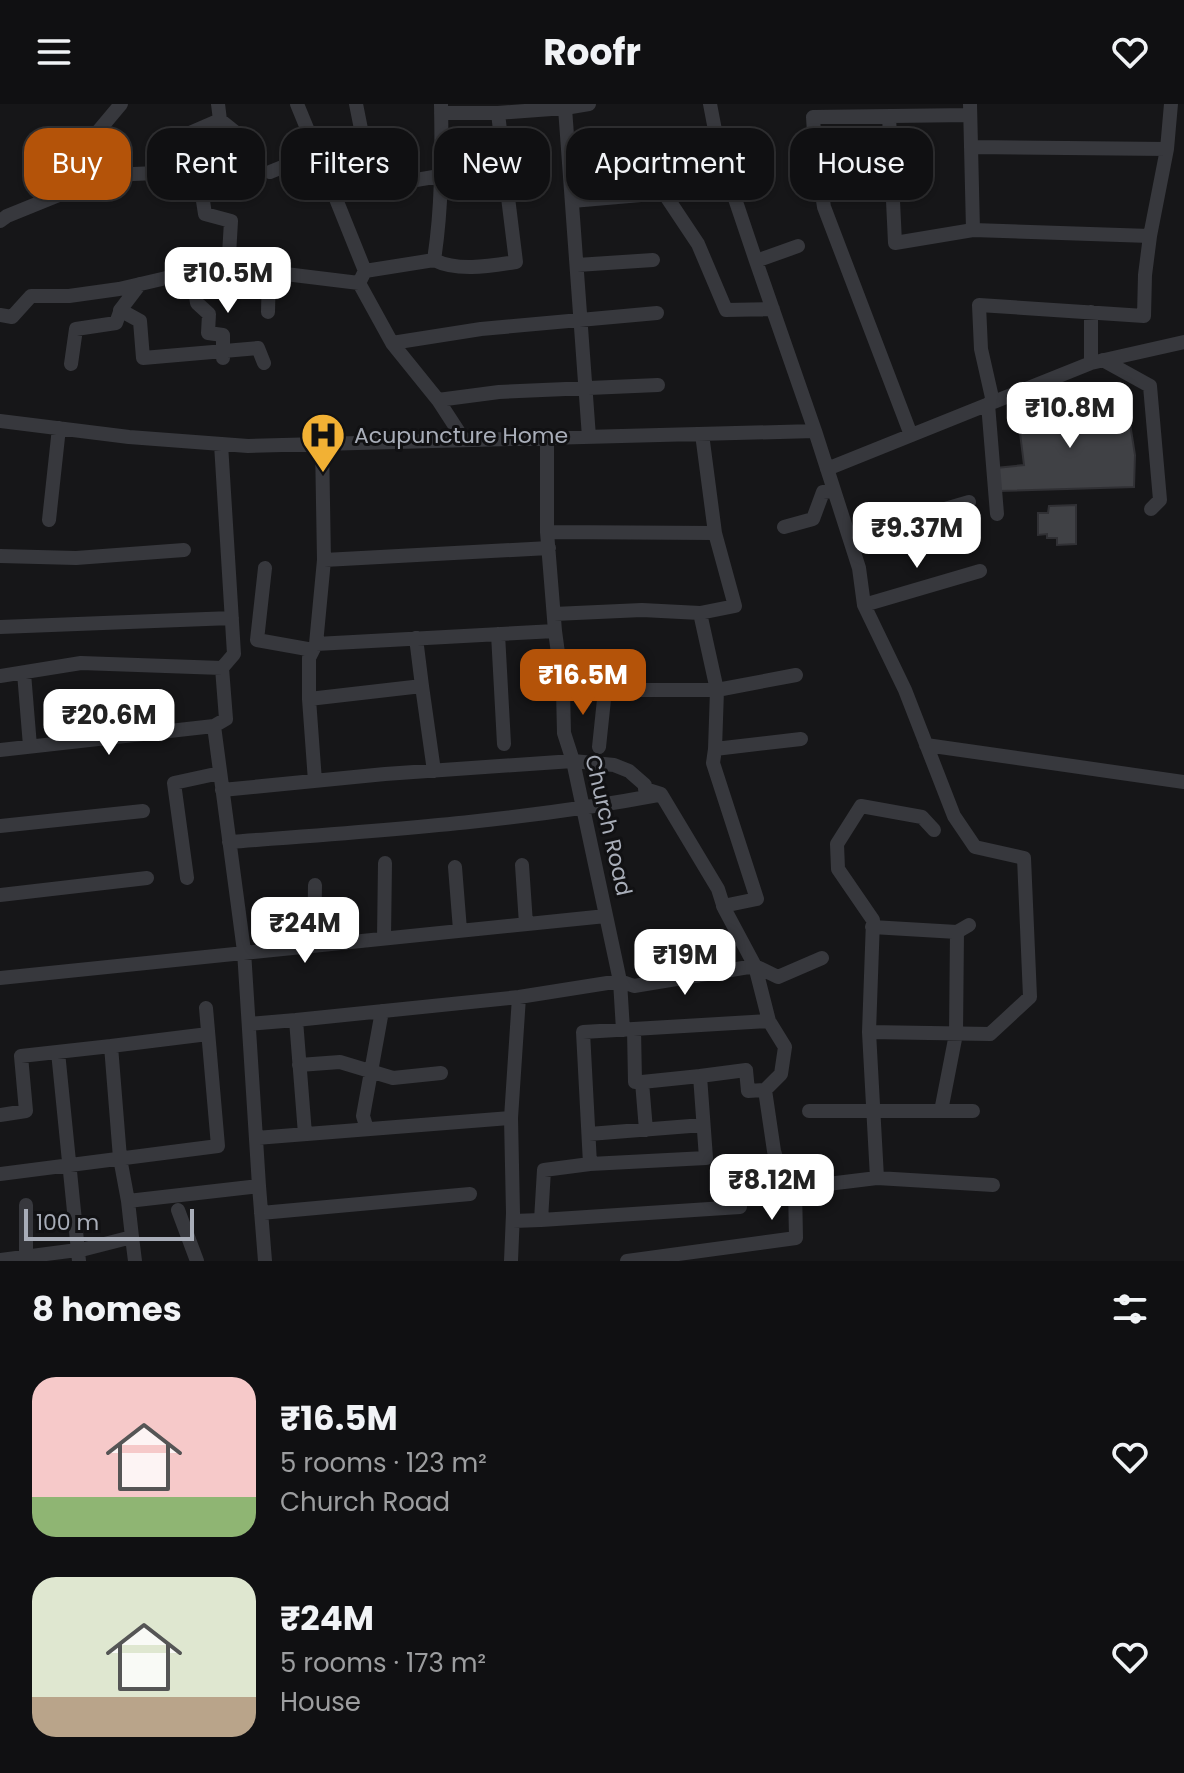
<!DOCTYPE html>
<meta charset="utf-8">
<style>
:root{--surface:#101012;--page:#1e1e20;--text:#f1f3f6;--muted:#9c9d9f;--line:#303032;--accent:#b45309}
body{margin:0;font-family:Poppins,sans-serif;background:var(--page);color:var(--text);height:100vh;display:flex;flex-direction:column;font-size:30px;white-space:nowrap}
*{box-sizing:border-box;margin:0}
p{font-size:26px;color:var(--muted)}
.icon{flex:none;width:44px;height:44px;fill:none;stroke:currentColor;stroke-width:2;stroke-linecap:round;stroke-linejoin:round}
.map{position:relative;height:1157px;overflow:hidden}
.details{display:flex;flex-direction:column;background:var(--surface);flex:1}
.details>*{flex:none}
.banner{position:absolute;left:24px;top:24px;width:1136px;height:72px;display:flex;gap:16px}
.scale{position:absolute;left:24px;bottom:20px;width:170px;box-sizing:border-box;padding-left:8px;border:4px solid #a8adb8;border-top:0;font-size:22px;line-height:28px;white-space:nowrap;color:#a8adb8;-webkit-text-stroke:6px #111113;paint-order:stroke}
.price{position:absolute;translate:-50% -68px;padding:0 18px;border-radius:16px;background:#fff;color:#222;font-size:26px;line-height:52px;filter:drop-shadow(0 2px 4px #0008)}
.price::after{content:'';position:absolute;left:50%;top:48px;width:24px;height:18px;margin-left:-12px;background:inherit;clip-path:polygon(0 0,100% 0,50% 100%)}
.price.current{background:var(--accent);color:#fff}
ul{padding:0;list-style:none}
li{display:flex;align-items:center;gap:24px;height:200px;padding:0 32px}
li span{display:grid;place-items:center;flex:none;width:224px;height:160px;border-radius:24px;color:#555}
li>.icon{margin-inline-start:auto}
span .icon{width:96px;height:96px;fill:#fffc;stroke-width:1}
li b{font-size:34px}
h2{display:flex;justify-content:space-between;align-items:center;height:96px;padding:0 32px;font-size:34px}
.tag{padding:0 28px;border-radius:24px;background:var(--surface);box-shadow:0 2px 6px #0004,0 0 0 2px var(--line);font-size:28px;line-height:72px}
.tag.current{background:var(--accent);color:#fff}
header{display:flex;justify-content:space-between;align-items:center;height:104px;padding:0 32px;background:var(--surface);font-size:36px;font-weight:700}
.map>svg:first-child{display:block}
.building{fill:#404145;stroke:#303034;stroke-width:2}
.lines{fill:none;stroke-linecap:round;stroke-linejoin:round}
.minor{stroke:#37383d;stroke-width:14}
.labels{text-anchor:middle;stroke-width:6;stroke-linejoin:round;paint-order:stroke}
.poi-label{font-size:22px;fill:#a8adb8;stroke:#111113;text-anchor:start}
.street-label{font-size:22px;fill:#a8adb8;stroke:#111113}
</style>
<header><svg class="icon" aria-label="menu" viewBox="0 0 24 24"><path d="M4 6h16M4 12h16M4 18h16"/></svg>Roofr<svg class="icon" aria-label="heart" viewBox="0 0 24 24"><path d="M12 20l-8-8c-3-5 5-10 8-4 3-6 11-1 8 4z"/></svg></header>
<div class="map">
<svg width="1184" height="1157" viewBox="0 0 1184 1157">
<rect width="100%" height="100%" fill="#161618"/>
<path class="building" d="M1041 289 1050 311 1074 307 1099 291 1101 316 1129 313 1135 351 1134 383 998 387 996 364 1024 361 1016 297Z
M1076 401V440L1057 441V434H1047V430L1038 431V409H1048L1049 402Z"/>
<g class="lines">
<path class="minor" d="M297 0 334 90
M356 0 362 30
M710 0 719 47 728 74
M970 0 973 126 1150 132 1145 171 1144 212 979 201 981 245 993 298
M565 4 589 0
M441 9H498
M889 12 895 139 973 126
M220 16 240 32
M971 43 1167 45
M719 47 749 48 760 35
M197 58 205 110 231 117 228 168
M569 59 644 40 652 47 664 89 698 140 726 206 773 205
M270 68 317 49
M86 72 157 69 197 58 190 29 220 16 218 0
M572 97 664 89
M0 117 7 112 76 84 86 72 90 37 121 0
M1150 132 1167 45 1171 0
M798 142 756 157 815 327
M434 156C458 168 490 162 516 158L504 61
M756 157 728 74 763 63
M577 161 653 156
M365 167 334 90 504 61 498 9 565 4 589 333
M192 168 197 199 209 210 208 229 223 231V254
M359 179 392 239 438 296 464 336
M120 206 140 217 143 254 258 244 264 259
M268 208 269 168
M1091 208V259
M0 211 12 213 31 192H69L119 185 192 168H269L359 179 365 167 434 156C442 104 442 52 441 0
M392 239 481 225 657 209
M1103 256 1150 282 1160 396 1151 405
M71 260 76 225 116 219 121 205 140 180
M438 296 499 288 658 281
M988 300 997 410
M0 317 129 333 248 342 815 327 859 464 864 501 905 586 954 712 975 743 1024 754 1030 893 990 930 869 928 873 816 838 765 837 740 861 702 922 713 934 726
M911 331 824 103 815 44 813 13 970 11
M547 334V428L555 527 563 586 564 629 573 657 620 877 623 926
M322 340 324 456 316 540 555 527
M827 365 1091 259 1184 238
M49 416 59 324
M784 423 813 415 823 388 834 387
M547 428 715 429
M849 433 969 398
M0 452 76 454 184 446
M324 456 549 444
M265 464 257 536 313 546
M864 501 980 467
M700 509 717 586 715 645 801 635
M554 510 642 506 700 509 735 502 715 429 702 330
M0 523 232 514
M498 530 504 640
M416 534 422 582
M316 540 309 554V595L422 582 434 667
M24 569 30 642
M0 572 81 559 222 564
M563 586H717L796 571
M309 595 315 677
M926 641 1184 678
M599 643 605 586
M715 645 713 659 757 795 723 802
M0 646 214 622 226 615 222 564 234 550 221 340
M222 686 385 670 573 657 614 661 629 667 645 681V685L661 690 718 785 724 804 755 862 769 917
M0 722 143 707
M229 738C373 727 516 718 658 691
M522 761 526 820
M455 763 460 826
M187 774 174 679 220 669
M0 791 147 774
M872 823 957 828 969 821
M384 834 385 759
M314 841 315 781
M0 874 606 812
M249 920 296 916
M634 925 635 978H642
M869 928 877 1074
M111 942 208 930
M58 948 79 1157
M299 961 340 958 393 974 441 969
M765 986 774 1047 782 1073 795 1084
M809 1007H973
M941 1007 956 930 957 828
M0 1011 26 1007 21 952 111 942 120 1054 128 1097
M367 1025 363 1012 382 907
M646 1026 642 978 700 972
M305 1030 296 916 519 893 620 877 634 882 755 862 778 873 822 854
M589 1030 703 1021
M256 1034 511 1014
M0 1070 218 1042 206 904
M259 1082 265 1157
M26 1101V1157
M178 1106 197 1157
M261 1109 470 1090
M541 1116 740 1103
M513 1117 541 1116 544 1066 590 1060 706 1054 700 972 746 966 748 987 765 986 781 970 785 943 769 917 583 928 590 1060
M132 1133 135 1157
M0 1156 85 1145 132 1133 128 1097 259 1082 244 847 214 622
M511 1157 513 1109 511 1014 519 893
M627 1157 796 1134 795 1084 877 1074 993 1081"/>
</g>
<defs>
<g id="hospital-pin" transform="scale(2.3)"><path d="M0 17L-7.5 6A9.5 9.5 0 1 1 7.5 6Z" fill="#f2b134" stroke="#111113"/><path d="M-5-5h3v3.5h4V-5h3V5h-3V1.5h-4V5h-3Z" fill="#111"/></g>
</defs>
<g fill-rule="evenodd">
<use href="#hospital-pin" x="323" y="331"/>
</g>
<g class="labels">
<g class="poi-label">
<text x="354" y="339">Acupuncture Home</text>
</g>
<g class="street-label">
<text transform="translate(609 721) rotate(77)" y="8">Church Road</text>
</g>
</g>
</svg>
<div class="scale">100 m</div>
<b class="price" style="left:228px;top:211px">₹10.5M</b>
<b class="price" style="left:1070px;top:346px">₹10.8M</b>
<b class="price" style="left:917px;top:466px">₹9.37M</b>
<b class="price current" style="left:583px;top:613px">₹16.5M</b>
<b class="price" style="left:109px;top:653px">₹20.6M</b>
<b class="price" style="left:305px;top:861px">₹24M</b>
<b class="price" style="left:685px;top:893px">₹19M</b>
<b class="price" style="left:772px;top:1118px">₹8.12M</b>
<div class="banner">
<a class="tag current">Buy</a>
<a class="tag">Rent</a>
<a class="tag">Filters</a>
<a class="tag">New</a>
<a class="tag">Apartment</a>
<a class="tag">House</a>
</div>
</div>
<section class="details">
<h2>8 homes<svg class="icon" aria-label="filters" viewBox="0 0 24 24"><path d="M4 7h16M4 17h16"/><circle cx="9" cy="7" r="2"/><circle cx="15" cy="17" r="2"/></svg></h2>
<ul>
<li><span style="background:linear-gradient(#f6c9c9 75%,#8fb573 0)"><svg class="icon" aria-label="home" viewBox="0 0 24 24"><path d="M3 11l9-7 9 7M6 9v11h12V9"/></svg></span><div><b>₹16.5M</b><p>5 rooms · 123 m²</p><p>Church Road</p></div><svg class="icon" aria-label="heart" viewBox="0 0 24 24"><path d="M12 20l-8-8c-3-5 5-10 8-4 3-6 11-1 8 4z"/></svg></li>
<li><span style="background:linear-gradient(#dfe7d0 75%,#b9a48a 0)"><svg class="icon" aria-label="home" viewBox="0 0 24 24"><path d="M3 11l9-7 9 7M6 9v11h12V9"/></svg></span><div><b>₹24M</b><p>5 rooms · 173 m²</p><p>House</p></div><svg class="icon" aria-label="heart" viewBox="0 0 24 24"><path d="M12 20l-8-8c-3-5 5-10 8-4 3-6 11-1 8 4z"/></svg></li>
</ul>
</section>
